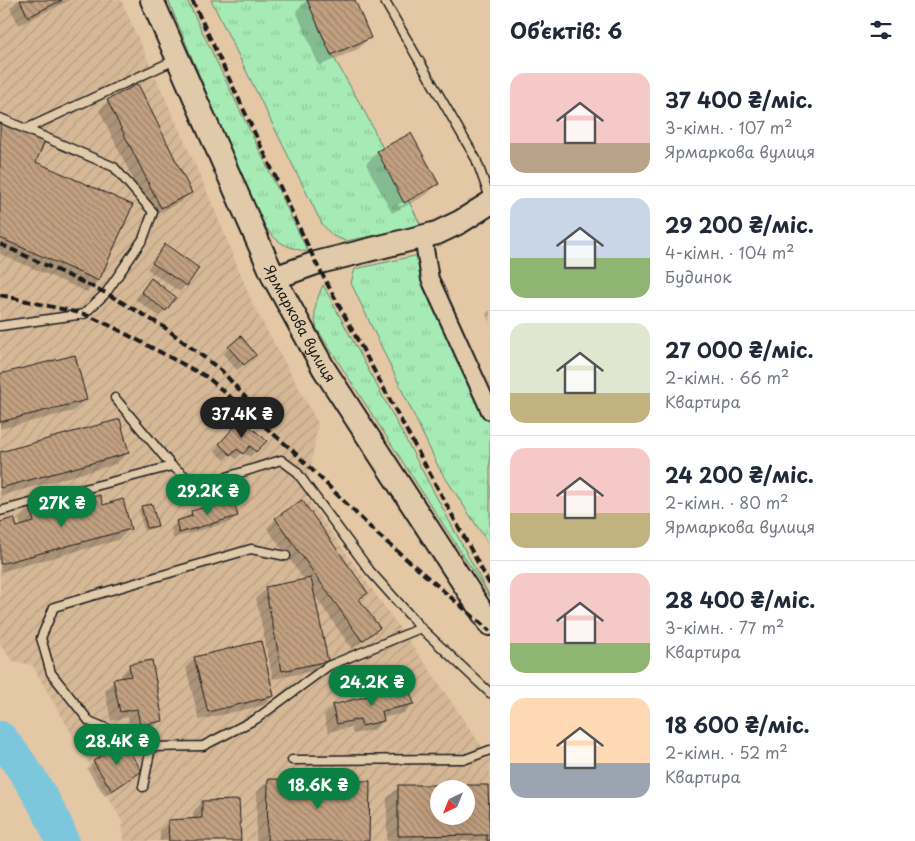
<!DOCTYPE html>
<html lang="uk">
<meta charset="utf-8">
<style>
:root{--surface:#fff;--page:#f2f2f3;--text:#1f2937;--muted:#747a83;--line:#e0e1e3;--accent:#0b8043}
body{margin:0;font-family:"Playpen Sans",sans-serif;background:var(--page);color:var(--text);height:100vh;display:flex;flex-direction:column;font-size:19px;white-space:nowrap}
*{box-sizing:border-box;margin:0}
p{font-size:16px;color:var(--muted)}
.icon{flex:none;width:28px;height:28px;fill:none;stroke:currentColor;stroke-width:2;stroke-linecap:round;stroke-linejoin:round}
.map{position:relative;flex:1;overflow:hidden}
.details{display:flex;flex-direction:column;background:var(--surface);width:425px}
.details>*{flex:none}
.needle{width:32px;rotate:223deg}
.controls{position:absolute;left:430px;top:780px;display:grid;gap:10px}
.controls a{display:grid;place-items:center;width:45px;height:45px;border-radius:50%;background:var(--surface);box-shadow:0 5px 20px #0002;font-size:25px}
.price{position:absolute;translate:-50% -42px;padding:0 11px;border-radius:18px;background:var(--accent);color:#fff;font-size:16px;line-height:32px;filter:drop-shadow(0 1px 2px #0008)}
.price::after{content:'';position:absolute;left:50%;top:30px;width:15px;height:11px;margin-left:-8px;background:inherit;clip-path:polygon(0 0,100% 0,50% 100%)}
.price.current{background:#222;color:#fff}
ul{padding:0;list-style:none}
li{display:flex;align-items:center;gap:15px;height:125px;padding:0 20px}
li+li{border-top:1px solid var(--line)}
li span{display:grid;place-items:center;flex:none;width:140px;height:100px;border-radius:15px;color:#555}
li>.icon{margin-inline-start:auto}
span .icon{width:60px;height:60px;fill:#fffc;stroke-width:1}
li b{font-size:21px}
h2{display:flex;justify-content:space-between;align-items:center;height:60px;padding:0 20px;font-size:21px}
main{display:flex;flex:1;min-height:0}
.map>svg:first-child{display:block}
.industrial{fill:url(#industrial-furrows);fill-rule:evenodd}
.grass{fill:url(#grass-tufts);stroke:#618368}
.shadow{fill:#0003;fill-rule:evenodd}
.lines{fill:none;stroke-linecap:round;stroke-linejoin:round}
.river{stroke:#7cc7db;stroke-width:34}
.building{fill:url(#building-back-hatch);stroke:#1c1c1c;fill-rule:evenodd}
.lane-casing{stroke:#1c1c1c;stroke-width:11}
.street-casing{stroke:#1c1c1c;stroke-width:20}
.secondary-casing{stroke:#1c1c1c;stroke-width:26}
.lane{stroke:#e1caaa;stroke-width:8}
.street{stroke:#e1caaa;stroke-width:16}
.secondary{stroke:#e1caaa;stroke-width:22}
.rail{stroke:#1c1c1c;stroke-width:4;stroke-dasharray:8 4;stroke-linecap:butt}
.labels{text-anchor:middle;stroke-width:4.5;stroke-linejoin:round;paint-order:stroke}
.street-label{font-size:14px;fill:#1c1c1c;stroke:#e1caaa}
</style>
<main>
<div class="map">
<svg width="490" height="841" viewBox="0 0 490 841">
<defs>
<pattern id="industrial-furrows" width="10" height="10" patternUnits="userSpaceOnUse" patternTransform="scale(1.25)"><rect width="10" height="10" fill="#d6b897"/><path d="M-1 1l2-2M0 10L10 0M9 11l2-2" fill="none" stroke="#b79e82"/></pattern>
<pattern id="grass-tufts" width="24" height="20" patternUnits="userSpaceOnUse" patternTransform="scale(1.25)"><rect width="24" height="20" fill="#a6eab5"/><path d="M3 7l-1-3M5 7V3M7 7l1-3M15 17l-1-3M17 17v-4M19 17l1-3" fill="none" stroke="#8ec89b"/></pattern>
<pattern id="building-back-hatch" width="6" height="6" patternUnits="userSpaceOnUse" patternTransform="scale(1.25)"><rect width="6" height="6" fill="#c2a081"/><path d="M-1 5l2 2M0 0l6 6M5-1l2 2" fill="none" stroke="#9d8269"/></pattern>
</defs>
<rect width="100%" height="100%" fill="#e4c7a5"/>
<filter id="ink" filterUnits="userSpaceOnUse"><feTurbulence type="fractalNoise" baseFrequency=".02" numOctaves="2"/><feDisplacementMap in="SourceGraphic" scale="10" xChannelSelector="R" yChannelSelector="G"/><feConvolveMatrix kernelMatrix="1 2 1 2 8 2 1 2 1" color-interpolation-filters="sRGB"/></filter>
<g filter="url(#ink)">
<path class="industrial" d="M0 0H121L208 194 254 307 318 423 306 497 429 669 490 759V841H124L122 821 32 665 13 661 0 645ZM439 789H466V816H439Z"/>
<path class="grass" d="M168 0H187L308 252C278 245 276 241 258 217Z
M211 0H308L325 42 367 116 421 226 346 241 333 236 322 224Z
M419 255 490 417V546L439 468 351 283 355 269Z
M323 285 490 597 317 329C312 311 316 301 323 285Z"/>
<path class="shadow" d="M18 0H70L19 25 10 8Z
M307 0H353L369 38 358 49 319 66 296 11Z
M108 101 190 193 181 202 151 216 99 110Z
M0 123 34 163 131 206 98 281 87 292 0 254Z
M411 134 437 184 426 195 392 213 366 164 377 152ZM425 190V193L399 207 398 205Z
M165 246 198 268 180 292 147 269Z
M151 280 165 310 159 316 135 299Z
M490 310V324L486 314Z
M229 348 249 361 237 370 223 354Z
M0 375 85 399 74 411 0 429Z
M235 426 256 451 250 457 243 452 236 459 230 454 225 460 214 451Z
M0 453H128L116 464 0 496Z
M69 504 102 506 130 529 118 540 0 572V523L16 528 21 527 19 519 31 508 51 519 58 516Z
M142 507 157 525 154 528 144 531 139 510Z
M192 512 236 516 230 522 173 538 171 528Z
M276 519 366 593 358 601 378 628 369 637 352 649 313 593 327 661 318 670 273 679 256 598 266 589 305 581 267 528Z
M195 658 273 696 264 705 199 720 186 667Z
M130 665 161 720 152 729 131 733 128 717 111 721 105 690 114 681 121 679V675Z
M413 704 404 713 382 718 383 721 374 730 353 734 351 727 328 732 324 715 333 706Z
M122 744 140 771 134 777 105 796 87 769 94 762Z
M268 781 368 841H256L257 792Z
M486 786 487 817H490V841H387V798L399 787ZM439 789H466V816H439Z
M202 802 239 841H160V830L169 821 193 820V812Z"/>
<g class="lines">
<path class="river" d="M0 738C22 764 51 809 62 841"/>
</g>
<path class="building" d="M20 0H62L28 17Z
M307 0H355L371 38 331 55Z
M138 84 192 193 161 208 107 100Z
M0 121 45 141 36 162 133 205 99 281 0 238Z
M411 133 439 184 404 203 377 151Z
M165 244 199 268 187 286 152 263Z
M151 278 176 297 166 311 141 292Z
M241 336 256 355 244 365 228 347Z
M75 355 87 400 0 422V374Z
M120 419 129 453 0 488V452Z
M241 419 267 441 256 452 250 446 243 454 237 449 231 455 219 444Z
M100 495 103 505 123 499 131 529 0 564V522L14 518 17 527 34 522 30 507 48 502 52 517 71 512 69 503Z
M233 499 238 516 179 533 176 521 192 516 191 511Z
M302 500 368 593 359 599 380 628 362 641 275 518Z
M152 504 158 526 147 528 141 506Z
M311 578 328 661 282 671 265 587Z
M261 641 274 696 208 712 194 657Z
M152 660 163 721 140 725 137 709 120 712 113 679 131 676 129 664Z
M408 686 414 704 382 711 384 721 362 726 360 719 337 724 332 705Z
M123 742 142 771 112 791 93 761Z
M268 779 370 781 369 841H267Z
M398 785H488L490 841H487V835L398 836ZM439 789H466V816H439Z
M239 800 241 841H169L168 820 202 818V801Z"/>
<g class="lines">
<g class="lane-casing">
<path id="lane" d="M384 0 476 159 490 198
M0 118 114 167 153 212 143 239 106 293 84 314 0 326
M26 129 177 59
M115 398 172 466 198 486 281 460 296 471 370 571 421 628 490 693
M0 511 172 466
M286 556 251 549 54 607 41 638 51 673 89 721 151 747 203 746 256 719 328 666 421 628
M292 760 466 759 490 750
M143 787 151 747"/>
</g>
<g class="street-casing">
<path id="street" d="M423 237 430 279 490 411"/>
</g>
<g class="secondary-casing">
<g id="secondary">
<path id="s1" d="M152 0 274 278 324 369 490 624"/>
<path d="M274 278 316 263 437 233 460 222 490 203"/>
</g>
</g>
<use href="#lane" class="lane"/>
<use href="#street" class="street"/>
<use href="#secondary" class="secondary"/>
<path class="rail" d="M192 0 316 263 490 585
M0 244 106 293 164 327 222 371 263 417
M0 295 84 314 111 326 207 377 291 449 375 532 490 631"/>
</g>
</g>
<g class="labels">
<g class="street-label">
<text dy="5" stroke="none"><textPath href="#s1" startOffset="356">Ярмаркова вулиця</textPath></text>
</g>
</g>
</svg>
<div class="controls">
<a><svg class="needle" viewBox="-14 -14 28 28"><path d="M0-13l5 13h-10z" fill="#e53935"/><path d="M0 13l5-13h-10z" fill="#747a83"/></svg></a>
</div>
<b class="price current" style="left:242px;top:439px">37.4K ₴</b>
<b class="price" style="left:208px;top:516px">29.2K ₴</b>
<b class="price" style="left:62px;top:528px">27K ₴</b>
<b class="price" style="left:372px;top:707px">24.2K ₴</b>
<b class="price" style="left:117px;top:766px">28.4K ₴</b>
<b class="price" style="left:318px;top:810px">18.6K ₴</b>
</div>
<section class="details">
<h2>Об’єктів: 6<svg class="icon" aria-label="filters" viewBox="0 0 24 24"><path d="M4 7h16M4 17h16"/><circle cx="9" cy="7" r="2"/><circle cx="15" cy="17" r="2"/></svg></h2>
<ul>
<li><span style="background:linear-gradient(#f6c9c9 70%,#b9a48a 0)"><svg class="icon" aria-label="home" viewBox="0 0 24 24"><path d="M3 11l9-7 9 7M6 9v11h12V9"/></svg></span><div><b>37 400 ₴/міс.</b><p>3-кімн. · 107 m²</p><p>Ярмаркова вулиця</p></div></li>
<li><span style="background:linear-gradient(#c9d6e8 60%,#8fb573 0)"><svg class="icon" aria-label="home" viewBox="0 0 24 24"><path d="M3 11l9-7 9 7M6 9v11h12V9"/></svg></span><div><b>29 200 ₴/міс.</b><p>4-кімн. · 104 m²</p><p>Будинок</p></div></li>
<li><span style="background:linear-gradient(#dfe7d0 70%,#c2b280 0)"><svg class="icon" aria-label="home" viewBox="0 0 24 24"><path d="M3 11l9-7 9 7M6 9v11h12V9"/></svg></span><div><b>27 000 ₴/міс.</b><p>2-кімн. · 66 m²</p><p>Квартира</p></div></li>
<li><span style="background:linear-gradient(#f6c9c9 65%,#c2b280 0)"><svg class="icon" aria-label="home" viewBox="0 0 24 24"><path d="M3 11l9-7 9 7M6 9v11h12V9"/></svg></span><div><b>24 200 ₴/міс.</b><p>2-кімн. · 80 m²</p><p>Ярмаркова вулиця</p></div></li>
<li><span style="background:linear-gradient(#f6c9c9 70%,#8fb573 0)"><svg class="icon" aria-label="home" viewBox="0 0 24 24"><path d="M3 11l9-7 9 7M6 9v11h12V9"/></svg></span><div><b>28 400 ₴/міс.</b><p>3-кімн. · 77 m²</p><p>Квартира</p></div></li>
<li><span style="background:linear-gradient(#ffd9b3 65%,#9aa5b1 0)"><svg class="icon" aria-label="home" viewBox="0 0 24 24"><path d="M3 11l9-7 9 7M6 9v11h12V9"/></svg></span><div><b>18 600 ₴/міс.</b><p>2-кімн. · 52 m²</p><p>Квартира</p></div></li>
</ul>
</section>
</main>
